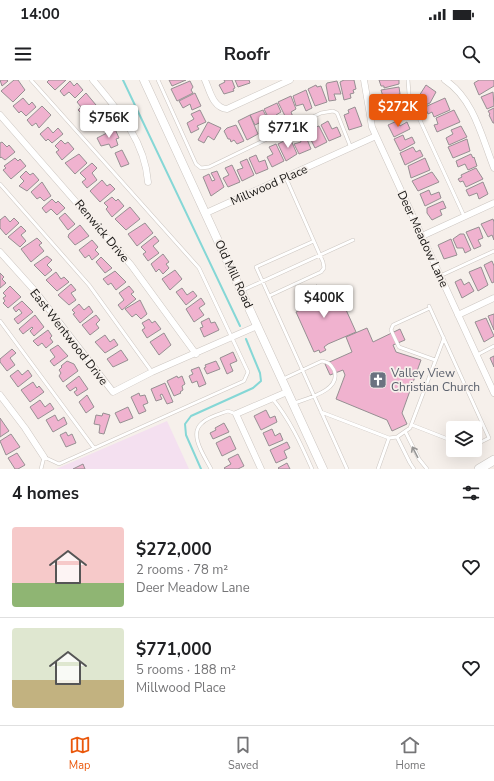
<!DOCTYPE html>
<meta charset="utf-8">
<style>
:root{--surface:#fff;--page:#f6f6f6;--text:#202124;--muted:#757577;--line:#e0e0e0;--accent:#ea580c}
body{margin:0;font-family:"Nunito Sans",sans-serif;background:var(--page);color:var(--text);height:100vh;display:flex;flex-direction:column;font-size:15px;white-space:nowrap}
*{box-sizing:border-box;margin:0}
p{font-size:13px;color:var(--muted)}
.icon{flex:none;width:22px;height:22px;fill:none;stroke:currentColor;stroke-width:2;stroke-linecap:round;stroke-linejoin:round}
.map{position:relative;height:389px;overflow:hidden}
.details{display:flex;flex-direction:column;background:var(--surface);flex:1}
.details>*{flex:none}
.buttons{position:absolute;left:446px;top:341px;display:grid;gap:8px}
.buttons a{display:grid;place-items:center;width:36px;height:36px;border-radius:4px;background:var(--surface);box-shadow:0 4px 16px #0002;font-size:20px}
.price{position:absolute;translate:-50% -34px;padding:0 9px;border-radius:4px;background:#fff;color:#222;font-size:13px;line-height:26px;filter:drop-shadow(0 1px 2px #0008)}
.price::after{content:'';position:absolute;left:50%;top:24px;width:12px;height:9px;margin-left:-6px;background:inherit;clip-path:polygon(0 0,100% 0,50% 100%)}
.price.active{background:var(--accent);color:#fff}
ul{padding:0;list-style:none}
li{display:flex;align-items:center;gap:12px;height:100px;padding:0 12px}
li+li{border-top:1px solid var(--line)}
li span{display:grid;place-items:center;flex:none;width:112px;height:80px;border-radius:4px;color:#555}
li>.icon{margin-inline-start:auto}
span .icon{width:48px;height:48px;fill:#fffc;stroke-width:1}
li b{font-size:17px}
h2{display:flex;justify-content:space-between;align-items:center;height:48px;padding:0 12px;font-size:17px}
.status{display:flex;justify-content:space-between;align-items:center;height:28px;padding:0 20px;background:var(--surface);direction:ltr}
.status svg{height:11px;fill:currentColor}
header{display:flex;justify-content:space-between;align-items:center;height:52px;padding:0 12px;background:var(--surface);font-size:18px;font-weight:700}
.tabs{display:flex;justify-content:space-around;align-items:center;height:56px;border-top:1px solid var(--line);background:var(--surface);font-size:11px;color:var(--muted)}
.tabs a{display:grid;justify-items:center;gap:2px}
.tabs .active{color:var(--accent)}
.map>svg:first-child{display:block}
.commercial{fill:#f4e0f0}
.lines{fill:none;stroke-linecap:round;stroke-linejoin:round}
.stream{stroke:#85d7d6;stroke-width:2}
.building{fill:#f0b2cf;stroke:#968f92}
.service-casing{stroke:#ccc6c1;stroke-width:4}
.minor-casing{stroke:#ccc6c1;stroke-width:7}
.tertiary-casing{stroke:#ccc6c1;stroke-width:9}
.secondary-casing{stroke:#ccc6c1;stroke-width:10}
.service{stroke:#fff;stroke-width:3}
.minor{stroke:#fff;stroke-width:6}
.tertiary{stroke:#fff;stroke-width:8}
.secondary{stroke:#fff;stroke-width:9}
.oneway{stroke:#979695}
.labels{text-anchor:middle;stroke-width:3.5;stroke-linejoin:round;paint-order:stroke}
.street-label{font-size:12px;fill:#181614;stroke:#f6f0eb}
.worship-label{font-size:12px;fill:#5b616d;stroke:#f6f0eb;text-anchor:start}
</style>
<div class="status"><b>14:00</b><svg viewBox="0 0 49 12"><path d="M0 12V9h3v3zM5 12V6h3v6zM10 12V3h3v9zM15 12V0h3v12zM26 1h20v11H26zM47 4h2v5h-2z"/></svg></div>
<header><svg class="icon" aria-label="menu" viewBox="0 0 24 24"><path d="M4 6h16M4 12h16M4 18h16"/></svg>Roofr<svg class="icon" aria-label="search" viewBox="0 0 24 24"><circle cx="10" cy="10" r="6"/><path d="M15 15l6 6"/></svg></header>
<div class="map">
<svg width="494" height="389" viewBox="0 0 494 389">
<rect width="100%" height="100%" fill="#f6f0eb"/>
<path class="commercial" d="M167 341 189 389H56Z"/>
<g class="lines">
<path class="stream" d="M123 0 240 246
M201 389 186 355 185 344 191 336 253 308 261 301 260 293 246 259"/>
</g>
<path class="building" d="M0 0H7L8 1 2 6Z
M14 0H18L25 10 13 22 1 11Z
M49 0H66L55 10 47 2Z
M169 0H186L172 6Z
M224 0H232L235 8 233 9 234 11 224 14 219 5 225 2Z
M235 0H249L250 3 238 7Z
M344 0H354L356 9 353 10 354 13 350 14 351 18 344 20 340 2Z
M379 0H399V4L384 8V6H381Z
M479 0H494V6L479 15 474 3Z
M70 1 74 6 77 3 83 10 75 18 69 12 64 16 60 11Z
M190 1 193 7 191 10 193 13 177 21 171 9Z
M337 1 341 14H334L336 20 329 21 326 5 327 3Z
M316 5 317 7 321 6 327 22 315 26 308 9Z
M426 5 436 12 430 23 423 26 419 16Z
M399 7 400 14 392 16 393 21 385 23 381 10Z
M306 10 312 28 306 31 303 24 296 26 293 16Z
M493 12 494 26 487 29 481 17Z
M86 13 96 25 84 36 78 30 81 27 77 22Z
M195 13 201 26 192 30 190 24 183 28 179 21Z
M291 16 296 29 291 32 293 37 287 40 278 22Z
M23 18 29 25 32 22 36 27 26 36 21 31 19 33 13 26Z
M445 18 450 30 434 37 432 32 428 34 425 27Z
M397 22 399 29 406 27 407 34 387 39 383 25Z
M277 23 281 32 276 35 279 41 272 45 264 29Z
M42 26 51 35 39 48 36 43 32 46 27 40Z
M355 27 362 46 349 50 344 35 349 33 348 30Z
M494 28V43H493L489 35 490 34 488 31Z
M99 29 107 40 93 48 86 38Z
M200 30 206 42 197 46 199 49 191 53 187 43 194 39 191 34Z
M263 30 271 46 264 49 261 42 255 45 250 35Z
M454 30 460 42 437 52 434 45 438 44 436 38Z
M250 35 258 54 247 60 238 41Z
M328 41 332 49 337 47 341 56 329 61 321 45Z
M397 41 400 46 407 42 410 49 394 57 388 45Z
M208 42 221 48 214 60 208 56 204 63 198 60Z
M236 45 244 61 237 64 234 60 231 62 230 59H228L224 51 227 48Z
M319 46 327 62 315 68 310 58 316 56 313 48Z
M461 46 467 57 449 65 446 58 453 54 451 50Z
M48 47 53 53 58 48 63 54 52 63 48 59 46 61 40 54Z
M115 49 119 58 116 59 118 65 111 68 109 64 101 66 97 58Z
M304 52 311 69 299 74 294 64 301 62 298 55Z
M403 55 405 60 412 57 415 63 400 71 394 59Z
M290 58 297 74 286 81 278 64Z
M467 59 470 71 453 78 448 67Z
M61 60 65 64 68 62 74 69 62 80 56 72 59 70 55 66Z
M2 62 7 67 9 65 15 72 5 80 1 77 0 78V63Z
M276 64 284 81 272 87 267 77 273 74 269 67Z
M413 67 416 72 420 70 423 76 405 85 400 73Z
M122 70 129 84 121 87 115 73Z
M79 74 87 83 75 94 65 83Z
M471 74 473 78 474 77 477 86 468 90 465 84 458 87 456 81Z
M256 75 259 82 265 80 268 89 256 94 249 78Z
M15 78 18 81 20 79 26 86 11 99 3 90 6 88 4 86Z
M425 78 430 90 411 98 408 86Z
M247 79 254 95 242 101 237 90 243 88 240 82Z
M92 83 97 88 92 93 97 100 87 108 82 102 86 99 80 93Z
M232 85 240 102 228 107 223 98 229 95 225 88Z
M476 88 483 99 466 107 463 101 460 102 458 99 462 97 461 95Z
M26 91 30 95 33 93 39 100 27 111 19 106 24 101 20 97Z
M217 91 224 107 211 116 203 97 209 94 212 101 215 100 211 93Z
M432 92 439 102 418 111 412 101Z
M102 100 107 106 110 104 115 109 100 122 90 111Z
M42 102 51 116 44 121 40 117 37 119 31 112Z
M483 102 488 114 479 119 477 113 469 116 466 110Z
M429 110 431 115 439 112 441 118 425 126 420 114Z
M112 117 116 121 118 119 124 126 112 137 106 129 108 127 104 123Z
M52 119 56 123 58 121 65 128 57 135 51 129 46 133 42 128Z
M443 121 446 128 440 130 442 135 432 140 427 133V128Z
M130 127 140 139 126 150 115 139Z
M65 133 75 144 68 150 59 138Z
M5 136 10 142 14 138 19 143 6 155 0 148V140Z
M493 139 494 142V160L492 155 488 157 481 144Z
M145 143 153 153 137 166 128 154Z
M80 145 89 156 75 165 68 157 69 154Z
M21 146 26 151 21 155 26 161 20 167 8 157Z
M479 147 483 158 478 160 481 166 474 169 466 152Z
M460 154H464L471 170 465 173 463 168H457L453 159Z
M155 156 159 161 153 166 159 173 148 181 143 174 146 172 141 167Z
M37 158 42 163 39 165 44 171 31 182 21 169Z
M451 159 457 175 444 179 438 165Z
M92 160 98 167 95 170 99 174 92 180 89 175 85 178 79 170Z
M163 174 169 182 166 184 169 188 163 194 159 189 156 192 151 184Z
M47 176 52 180 47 185 52 190 45 196 34 185Z
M101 177 112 188 105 193 96 182Z
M492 181 494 186V202L492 203 484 185Z
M481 187 488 205 478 211 469 192Z
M175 190 182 199 170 210 162 199Z
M115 191 126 202 116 210 111 203 108 205 103 199Z
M56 192 61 199 64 197 69 202 57 211 46 200Z
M0 193 4 197 2 199 6 203 0 208Z
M461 199 464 205 469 202 474 211 462 218 455 202Z
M71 204 76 210 71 213 76 220 69 225 58 215Z
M317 205 323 219 338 212 356 252 328 264 324 267 326 270 320 273 319 270 314 272 296 232 300 230 297 225 303 222 299 214Z
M10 206 21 217 8 228 3 223 5 221 3 218 6 216 3 213Z
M129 206 134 212 131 214 136 219 122 230 118 225 124 220 119 213Z
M182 208 187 215 193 211 197 216 186 225 176 212Z
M201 218 205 224 199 228 204 235 194 242 186 229Z
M140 220 147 234 141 239 136 234 132 237 125 229Z
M22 221 33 232 18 244 14 239 22 233 19 229 16 232 13 228Z
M79 224 84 230 89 226 93 232 80 243 73 234 75 233 72 230Z
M494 234V250L488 236Z
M35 235 44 247 34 256 30 251 33 248 32 247 23 254 19 249Z
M96 235 100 240 96 244 99 248 90 255 82 245Z
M209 238 211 243 215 242 219 250 204 257 200 248 203 247 201 242Z
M486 238 494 256 484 262 475 242Z
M149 239 152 243 155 241 161 249 147 258 142 250 145 248 142 243Z
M367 248 373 262 400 249 405 260 393 265 396 272 421 280 402 333 407 344 392 351 387 340 336 319 345 295 343 290 330 295 325 284 352 272 346 257Z
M48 250 52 256 50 258 53 262 46 268 42 263 38 266 33 261Z
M164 253 171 265 159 275 150 262Z
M105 255 110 262 114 259 118 265 105 273 95 262Z
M58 265 68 276 54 286 50 281 55 277 50 270Z
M12 269 16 273 10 278 15 285 7 291 0 282V279Z
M121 270 128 280 113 287 107 279Z
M233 272 237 281 230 284 233 291 227 294 220 278Z
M494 276V287L490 278Z
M67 281 74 284 78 291 63 302 59 296 61 293 59 290 62 287 61 286Z
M216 281 220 289 207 294 204 288 206 287 205 285Z
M199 287 206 304 199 307 197 301 192 303 189 296 193 294 191 290Z
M18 290 22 295 28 290 32 296 18 307 10 296Z
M79 296 88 309 77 316 74 312 77 310 76 307 70 311 66 306Z
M177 296 178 298 182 296 185 304 182 306 183 310 180 312 181 313 174 316 167 301Z
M33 302 37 308 39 306 44 312 30 322 21 310Z
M165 303 173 322 167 324 162 314 160 315 162 319 156 321 151 309Z
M139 313 140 316 145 315 148 323 143 325 146 331 139 334 131 317Z
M87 315 94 327 86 333 79 322Z
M40 320 45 327 50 323 54 329 38 339 30 327Z
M128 327 133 338 120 343 115 333Z
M266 330 270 338 275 336 277 342 261 350 254 336Z
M103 333 110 335 104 354 99 353 100 345 94 344 96 335 102 336Z
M55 335 58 341 64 337 67 344 53 352 46 340Z
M0 338 9 351 0 357Z
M224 343 229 352 213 359 210 353 216 350 215 348Z
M272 349 275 356 280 353 283 360 269 366 263 353Z
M66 352 68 356 72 354 76 363 66 367 60 355Z
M11 354 20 367 6 375 0 361Z
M230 356 236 369 222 376 216 363Z
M287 362 290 368 284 371 287 378 276 383 270 370Z
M17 373 25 385 18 389H15L8 378Z
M238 374 244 386 238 389H225L224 388 231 384 228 379Z
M287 383 290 389H279L278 388Z
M83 384 85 389H73Z"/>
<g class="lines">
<g class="service-casing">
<path id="service" d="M31 0 199 188 248 292 244 301 59 384 44 377 41 389
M158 0 196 84 201 88 209 87 321 33 333 31 337 33 351 68
M408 0 409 14 413 25 464 136
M0 104 89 205 152 292
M314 161 256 187 347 389
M440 196 494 171
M241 211 353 160
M269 216 321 192 324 188 323 182 286 98
M429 226 489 358 475 365
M430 228 393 245 391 250 399 267 435 280
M0 241 94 368
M477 275 494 266
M283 299 322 281C329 282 331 285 334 290 342 310 308 318 295 323
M272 318C290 340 301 364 312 389
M321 332 389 358 397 357 410 348 444 258
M412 345 453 361
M406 353 419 379 427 389
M397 357 410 383 414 389
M211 389C205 377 188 354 202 343 208 337 220 334 228 331L236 334
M378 389 389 358"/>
</g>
<g class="minor-casing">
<path id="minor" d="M93 0C118 30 145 61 148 102
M205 0C210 11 213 28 227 29L290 0
M364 0 372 47 376 56 494 313
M445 0C474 19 482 58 494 88
M0 35 131 185 196 274
M206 133 376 56
M422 156 494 123
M0 172 35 211 113 312 152 292 257 246
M458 235 494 218
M0 315 25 348 44 377
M261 389 236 334 287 312"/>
</g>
<g class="tertiary-casing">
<path id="tertiary" d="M144 0 323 389"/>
</g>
<g class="secondary-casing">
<path id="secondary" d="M479 389 494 380"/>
</g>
<use href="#service" class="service"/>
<use href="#minor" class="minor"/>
<use href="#tertiary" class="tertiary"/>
<use href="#secondary" class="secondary"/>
</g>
<defs><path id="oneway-shaft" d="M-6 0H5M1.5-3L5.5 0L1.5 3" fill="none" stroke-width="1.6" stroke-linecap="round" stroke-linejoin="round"/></defs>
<use class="oneway" href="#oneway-shaft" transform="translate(415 372) rotate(-117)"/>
<defs>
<g id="church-square" transform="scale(0.9)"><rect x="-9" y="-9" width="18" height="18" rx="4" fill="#6b7280" stroke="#f6f0eb"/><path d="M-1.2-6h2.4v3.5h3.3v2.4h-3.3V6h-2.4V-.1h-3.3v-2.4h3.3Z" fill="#fff"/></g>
</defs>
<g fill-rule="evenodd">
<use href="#church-square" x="378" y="300"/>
</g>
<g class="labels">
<g class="street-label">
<text transform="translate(269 105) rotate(-24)" y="4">Millwood Place</text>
<text transform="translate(102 151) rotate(50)" y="4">Renwick Drive</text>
<text transform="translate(423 159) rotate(65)" y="4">Deer Meadow Lane</text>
<text transform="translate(234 194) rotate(65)" y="4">Old Mill Road</text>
<text transform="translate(69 257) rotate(52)" y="4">East Wentwood Drive</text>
</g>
<g class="worship-label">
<text x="391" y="297">Valley View<tspan x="391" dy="14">Christian Church</tspan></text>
</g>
</g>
</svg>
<div class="buttons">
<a><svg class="icon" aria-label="layers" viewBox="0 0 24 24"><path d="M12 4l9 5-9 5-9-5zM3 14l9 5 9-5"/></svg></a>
</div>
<b class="price active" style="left:398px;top:48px">$272K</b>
<b class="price" style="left:109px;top:59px">$756K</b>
<b class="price" style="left:288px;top:69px">$771K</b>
<b class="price" style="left:324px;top:239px">$400K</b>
</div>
<section class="details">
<h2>4 homes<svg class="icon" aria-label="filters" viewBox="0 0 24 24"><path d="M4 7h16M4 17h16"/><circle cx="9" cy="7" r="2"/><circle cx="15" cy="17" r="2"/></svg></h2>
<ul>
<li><span style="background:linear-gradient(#f6c9c9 70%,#8fb573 0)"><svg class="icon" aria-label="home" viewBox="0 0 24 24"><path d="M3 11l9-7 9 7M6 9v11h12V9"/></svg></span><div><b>$272,000</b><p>2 rooms · 78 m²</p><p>Deer Meadow Lane</p></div><svg class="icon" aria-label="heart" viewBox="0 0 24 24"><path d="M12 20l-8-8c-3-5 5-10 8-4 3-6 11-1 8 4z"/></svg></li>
<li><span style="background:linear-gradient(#dfe7d0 65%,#c2b280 0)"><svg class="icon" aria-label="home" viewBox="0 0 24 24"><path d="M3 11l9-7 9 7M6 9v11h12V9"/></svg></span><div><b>$771,000</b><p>5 rooms · 188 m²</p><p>Millwood Place</p></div><svg class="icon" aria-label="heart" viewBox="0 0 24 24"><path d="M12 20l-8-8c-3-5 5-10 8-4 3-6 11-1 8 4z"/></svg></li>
</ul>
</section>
<nav class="tabs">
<a class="active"><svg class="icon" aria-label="map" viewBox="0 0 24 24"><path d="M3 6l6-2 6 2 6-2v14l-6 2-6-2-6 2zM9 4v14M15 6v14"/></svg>Map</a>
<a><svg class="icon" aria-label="saved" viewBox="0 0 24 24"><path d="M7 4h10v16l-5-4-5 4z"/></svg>Saved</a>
<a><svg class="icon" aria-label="home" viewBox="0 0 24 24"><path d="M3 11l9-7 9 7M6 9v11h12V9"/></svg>Home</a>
</nav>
